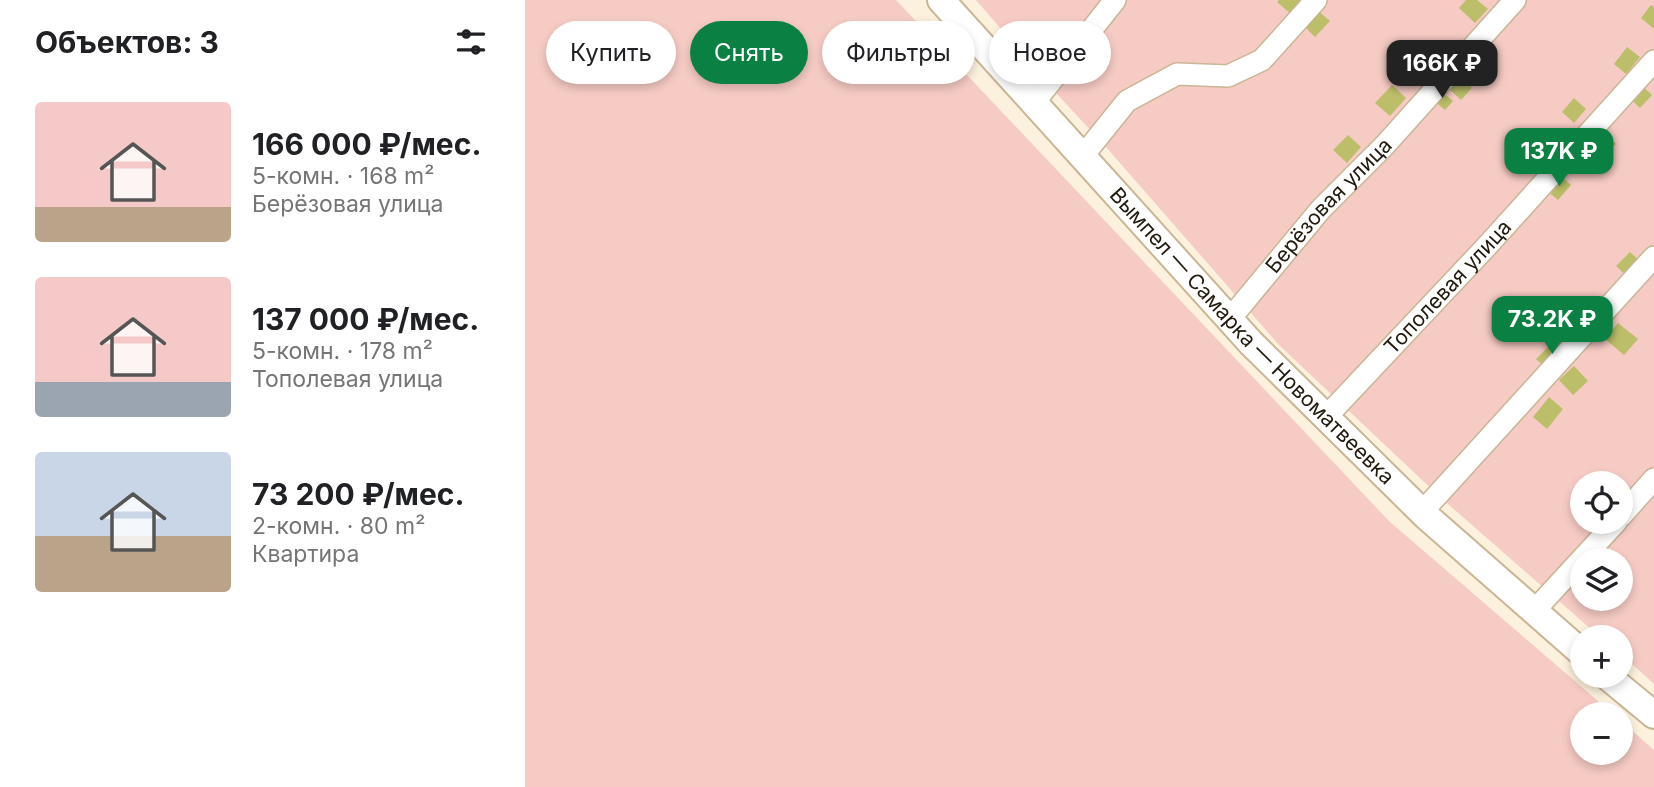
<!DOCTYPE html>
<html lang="ru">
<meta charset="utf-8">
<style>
:root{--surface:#fff;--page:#f2f2f2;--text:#202124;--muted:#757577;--accent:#0b8043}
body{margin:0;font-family:Inter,sans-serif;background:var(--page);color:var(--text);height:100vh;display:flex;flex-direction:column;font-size:26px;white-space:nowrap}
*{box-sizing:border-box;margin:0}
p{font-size:23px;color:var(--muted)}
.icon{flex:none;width:38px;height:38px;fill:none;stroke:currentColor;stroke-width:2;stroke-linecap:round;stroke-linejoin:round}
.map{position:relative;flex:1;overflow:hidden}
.drawer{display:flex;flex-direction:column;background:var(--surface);width:525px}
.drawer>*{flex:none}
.banner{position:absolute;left:21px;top:21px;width:665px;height:63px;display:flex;gap:14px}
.fabs{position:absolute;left:1045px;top:471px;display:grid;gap:14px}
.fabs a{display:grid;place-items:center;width:63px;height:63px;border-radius:50%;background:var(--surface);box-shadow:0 4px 10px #0003;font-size:35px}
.price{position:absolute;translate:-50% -60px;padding:0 16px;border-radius:14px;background:var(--accent);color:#fff;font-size:23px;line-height:46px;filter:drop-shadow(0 2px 4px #0008)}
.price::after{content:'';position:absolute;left:50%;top:42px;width:21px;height:16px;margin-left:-10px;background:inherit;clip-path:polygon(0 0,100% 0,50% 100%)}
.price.active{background:#222;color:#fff}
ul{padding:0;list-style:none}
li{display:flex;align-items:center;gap:21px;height:175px;padding:0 35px}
li span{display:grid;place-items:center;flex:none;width:196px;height:140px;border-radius:7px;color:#555}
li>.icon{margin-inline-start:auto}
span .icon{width:84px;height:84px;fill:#fffc;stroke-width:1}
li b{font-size:30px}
h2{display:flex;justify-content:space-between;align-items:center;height:84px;padding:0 35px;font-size:30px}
.tag{padding:0 24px;border-radius:32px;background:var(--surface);box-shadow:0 4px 10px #0003;font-size:24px;line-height:63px}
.tag.active{background:var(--accent);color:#fff}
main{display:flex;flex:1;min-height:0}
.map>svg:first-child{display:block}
.green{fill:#f6cbc4;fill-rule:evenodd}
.building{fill:#bcbe69}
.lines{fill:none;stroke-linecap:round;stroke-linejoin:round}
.minor-casing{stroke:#c8b695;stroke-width:24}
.major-casing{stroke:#c8b695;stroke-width:30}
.minor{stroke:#fff;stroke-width:21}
.major{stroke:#fff;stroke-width:26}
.labels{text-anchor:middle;stroke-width:5;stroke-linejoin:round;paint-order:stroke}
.street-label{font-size:21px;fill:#20190c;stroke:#fcf1dc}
</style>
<main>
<section class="drawer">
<h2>Объектов: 3<svg class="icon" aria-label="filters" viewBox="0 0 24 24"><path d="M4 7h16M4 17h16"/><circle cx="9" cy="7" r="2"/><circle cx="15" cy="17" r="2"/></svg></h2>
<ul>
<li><span style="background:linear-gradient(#f6c9c9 75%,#b9a48a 0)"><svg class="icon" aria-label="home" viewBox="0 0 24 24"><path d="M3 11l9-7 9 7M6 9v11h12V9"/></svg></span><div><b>166 000 ₽/мес.</b><p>5-комн. · 168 m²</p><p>Берёзовая улица</p></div></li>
<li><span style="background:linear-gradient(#f6c9c9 75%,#9aa5b1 0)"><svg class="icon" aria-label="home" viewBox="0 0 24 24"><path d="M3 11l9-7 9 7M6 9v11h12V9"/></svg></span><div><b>137 000 ₽/мес.</b><p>5-комн. · 178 m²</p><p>Тополевая улица</p></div></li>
<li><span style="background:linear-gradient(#c9d6e8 60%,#b9a48a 0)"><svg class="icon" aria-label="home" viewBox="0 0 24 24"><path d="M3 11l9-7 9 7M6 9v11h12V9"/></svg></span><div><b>73 200 ₽/мес.</b><p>2-комн. · 80 m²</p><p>Квартира</p></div></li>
</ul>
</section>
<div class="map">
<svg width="1129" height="787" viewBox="0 0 1129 787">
<rect width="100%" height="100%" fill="#fcf1dc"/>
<path class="green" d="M0 0H371L864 521 1088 714H1057V752H1096V721L1129 750V787H0Z
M451 0H1129V684L1096 654V637H1075L915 497 754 345 581 147 531 93ZM1057 483H1096V522H1057ZM1057 560H1096V598H1057Z"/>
<path class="building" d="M754 0H779L766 14 752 2Z
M941 0H952L963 9 950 23 934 8Z
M1126 5 1129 7V29L1116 18Z
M793 11 805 21 790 37 779 26Z
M1102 47 1115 57 1101 74 1089 64Z
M933 75 947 88 936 100 922 87Z
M1114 83 1127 95 1115 108 1102 96Z
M867 85 881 98 865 116 850 103Z
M915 90 928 101 920 110 907 99Z
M1049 98 1061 109 1049 123 1037 112Z
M1076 128 1091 144 1078 156 1063 141Z
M823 135 836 147 822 163 808 150Z
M1009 147 1019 156 1010 167 999 158Z
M1035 175 1046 185 1033 200 1021 190Z
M1105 252 1118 264 1105 279 1091 266Z
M1093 323 1113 339 1099 355 1080 339Z
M1029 341 1042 353 1024 371 1011 359Z
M1049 366 1063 381 1048 395 1034 380Z
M1024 397 1038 409 1022 429 1008 417Z"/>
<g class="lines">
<g class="minor-casing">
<g id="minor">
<path d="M508 104 590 0"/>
<path d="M557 157 602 101 652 74 703 76 737 60 791 0"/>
<path id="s1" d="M704 320 796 209 860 145 990 0"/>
<path id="s2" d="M801 417 962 246 1129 61"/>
<path d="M897 512 1129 257"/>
<path d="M1096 516 1129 479"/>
<path d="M1009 611 1091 522"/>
</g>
</g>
<g class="major-casing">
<g id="major">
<path id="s3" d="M416 0 726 343 901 516 1057 653"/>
<path d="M1082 676 1129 715"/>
</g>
</g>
<use href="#minor" class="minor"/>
<use href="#major" class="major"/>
</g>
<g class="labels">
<g class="street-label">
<text dy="7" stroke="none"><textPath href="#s1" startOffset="152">Берёзовая улица</textPath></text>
<text dy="7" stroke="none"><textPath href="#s2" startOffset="178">Тополевая улица</textPath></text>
<text dy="7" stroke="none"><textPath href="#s3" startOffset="458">Вымпел — Самарка — Новоматвеевка</textPath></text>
</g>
</g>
</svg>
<div class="fabs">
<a><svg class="icon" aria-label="locate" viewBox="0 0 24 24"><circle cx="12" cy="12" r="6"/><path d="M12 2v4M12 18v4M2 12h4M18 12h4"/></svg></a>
<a><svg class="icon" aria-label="layers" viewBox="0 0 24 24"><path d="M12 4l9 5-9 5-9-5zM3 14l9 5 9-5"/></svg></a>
<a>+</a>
<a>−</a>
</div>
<b class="price active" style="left:917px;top:100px">166K ₽</b>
<b class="price" style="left:1034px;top:188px">137K ₽</b>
<b class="price" style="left:1027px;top:356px">73.2K ₽</b>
<div class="banner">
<a class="tag">Купить</a>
<a class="tag active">Снять</a>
<a class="tag">Фильтры</a>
<a class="tag">Новое</a>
</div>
</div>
</main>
